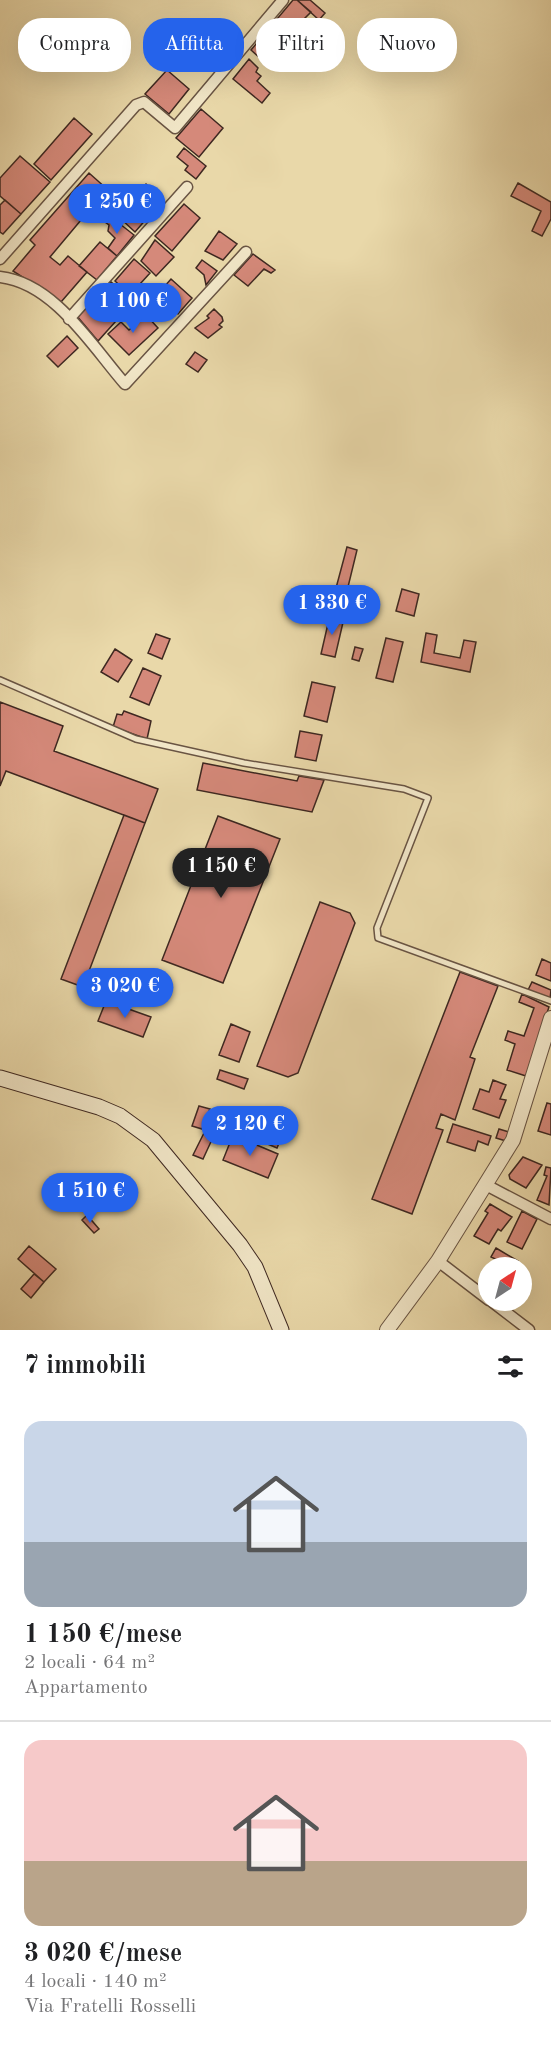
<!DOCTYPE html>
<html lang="it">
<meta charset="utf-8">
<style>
:root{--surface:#fff;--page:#f6f6f6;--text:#202124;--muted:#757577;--line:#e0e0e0;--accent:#2563eb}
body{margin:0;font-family:"Old Standard TT",serif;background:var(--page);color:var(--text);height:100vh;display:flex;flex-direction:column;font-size:22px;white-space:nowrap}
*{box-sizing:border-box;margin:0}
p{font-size:20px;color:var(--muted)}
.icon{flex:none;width:33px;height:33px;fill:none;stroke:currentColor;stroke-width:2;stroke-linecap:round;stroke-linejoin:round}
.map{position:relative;height:1330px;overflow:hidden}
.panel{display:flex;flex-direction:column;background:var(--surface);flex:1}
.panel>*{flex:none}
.guide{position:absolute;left:18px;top:18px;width:516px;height:54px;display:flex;gap:12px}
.needle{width:39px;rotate:36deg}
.buttons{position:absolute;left:478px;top:1257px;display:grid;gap:12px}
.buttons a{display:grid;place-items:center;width:54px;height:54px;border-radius:50%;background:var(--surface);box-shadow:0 6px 24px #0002;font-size:30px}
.price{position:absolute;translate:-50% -51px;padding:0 14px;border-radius:21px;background:var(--accent);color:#fff;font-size:20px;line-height:39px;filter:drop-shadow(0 2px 3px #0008)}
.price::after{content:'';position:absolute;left:50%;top:36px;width:18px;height:14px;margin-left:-9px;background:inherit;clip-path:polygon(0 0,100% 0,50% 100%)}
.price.current{background:#222;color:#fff}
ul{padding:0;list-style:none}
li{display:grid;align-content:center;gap:12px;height:318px;padding:0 24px}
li+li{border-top:2px solid var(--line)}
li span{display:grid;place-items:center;height:186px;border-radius:18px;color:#555}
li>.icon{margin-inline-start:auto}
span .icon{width:108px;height:108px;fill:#fffc;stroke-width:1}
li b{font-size:26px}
h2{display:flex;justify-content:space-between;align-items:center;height:72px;padding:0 24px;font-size:26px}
.pill{padding:0 21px;border-radius:24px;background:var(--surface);box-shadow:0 6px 24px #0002;font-size:21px;line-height:54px}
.pill.current{background:var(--accent);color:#fff}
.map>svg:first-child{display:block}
.building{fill:#d5897a;stroke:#3e2821;stroke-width:1.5}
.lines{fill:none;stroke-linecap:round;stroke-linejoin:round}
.service-casing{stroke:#695443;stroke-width:8}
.minor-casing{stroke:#695443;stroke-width:13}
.tertiary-casing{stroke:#695443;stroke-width:16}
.secondary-casing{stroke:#3e2821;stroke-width:17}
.service{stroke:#f1e6c7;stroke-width:5}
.minor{stroke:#f1e6c7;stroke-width:10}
.tertiary{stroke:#f1e6c7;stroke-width:14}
.secondary{stroke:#f1e6c7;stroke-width:15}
</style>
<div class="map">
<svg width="551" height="1330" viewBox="0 0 551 1330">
<rect width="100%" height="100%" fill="#e9d8a9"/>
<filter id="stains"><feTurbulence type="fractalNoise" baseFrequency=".00333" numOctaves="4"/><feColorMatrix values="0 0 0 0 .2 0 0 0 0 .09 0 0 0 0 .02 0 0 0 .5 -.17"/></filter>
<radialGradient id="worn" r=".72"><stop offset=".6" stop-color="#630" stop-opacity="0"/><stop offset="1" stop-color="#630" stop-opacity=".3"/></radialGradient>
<path class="building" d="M293 0H297L311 12 280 43 284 46 272 58 266 53 261 59 251 50Z
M297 0H310L325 13 319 20Z
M202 35 219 53 205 70 176 45 182 38 192 47Z
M249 59 258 68 256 72 261 76 257 81 270 93 262 103 233 79Z
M167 70 189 89 169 114 145 94Z
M201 109 223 128 199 157 176 138Z
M74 118 92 134 51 180 34 164Z
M184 148 206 166 196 179 185 170 188 166 177 157Z
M20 156 50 182 21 214 0 196V178Z
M89 173 107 189 50 257 60 265 68 256 87 272 61 302 13 271 35 245 30 240Z
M518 183 551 202V219L542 236 532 231 541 211 511 196Z
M146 184 163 200 151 215 133 199Z
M5 200 21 214 3 234 0 232V205Z
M132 202 148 217 135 232 120 218Z
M184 204 200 218 172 251 155 236Z
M106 213 134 235 117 256 108 248 115 238 108 231 109 225 101 219Z
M219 231 237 244 223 260 205 251Z
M155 240 174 257 156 276 141 261Z
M100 242 117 256 97 280 79 266Z
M253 254 275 270 271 273 264 269 248 286 234 275Z
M134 259 150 273 130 295 115 281Z
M202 260 217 271 206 285 204 275 196 268Z
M171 279 192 298 178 314 157 295Z
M110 281 128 297 111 314 97 297Z
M94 296 116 321 98 341 76 315Z
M214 309 222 317 223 321 219 325 222 327 208 338 195 328 209 318 207 316Z
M146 315 158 328 129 355 108 334 121 322 129 330Z
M67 336 78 348 58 367 47 356Z
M195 352 207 360 198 372 186 364Z
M347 547 357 550 347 591 336 588Z
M402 589 419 594 414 616 396 611Z
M330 615 344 618 335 657 321 654Z
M426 633 437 635 434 653 460 658 464 640 476 642 470 672 421 662Z
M156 634 170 639 162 659 148 653Z
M386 638 403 642 393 682 376 678Z
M355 647 363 649 359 661 352 659Z
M115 649 132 660 118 682 101 672Z
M143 668 161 676 149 705 130 697Z
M312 682 335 687 327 722 304 716Z
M0 702 63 726 54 751 158 789 145 823 6 771 0 786Z
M124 711 151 721 147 739 113 727 117 714 122 715Z
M300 731 322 735 316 761 295 757Z
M203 763 297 781 299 776 324 780 312 812 197 790Z
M124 815 145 823 83 987 61 979Z
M218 816 280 839 223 983 162 960Z
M320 902 350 913 355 923 298 1073 288 1077 257 1066Z
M542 959 551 963V981L536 975Z
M460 972 498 986 470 1057 475 1059 455 1120 441 1114 436 1128 443 1130 412 1214 372 1199Z
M532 982 551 990 550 999 528 990Z
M522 994 549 1007 526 1076 507 1070 515 1044 505 1040 508 1031 524 1036 534 1008 519 1002Z
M106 1001 151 1017 143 1037 98 1021Z
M231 1024 250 1032 239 1062 219 1055Z
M220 1070 248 1079 244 1089 217 1079Z
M493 1080 506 1085 500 1099 506 1100 499 1118 473 1109 480 1089 489 1092Z
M547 1103 551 1104V1135L538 1131Z
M199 1106 210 1109 202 1129 192 1126Z
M278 1111H283L284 1131 275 1127Z
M453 1124 491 1136 488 1145 478 1141 475 1151 447 1142Z
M270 1125 284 1131 277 1148 263 1142Z
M206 1129 215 1133 203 1159 193 1155Z
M499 1129 509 1132 506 1141 496 1138Z
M233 1135 278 1154 268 1178 223 1160Z
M523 1157 542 1165 526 1188 510 1179 509 1175Z
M546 1167 551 1168 549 1205 537 1200 547 1176 544 1175Z
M490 1204 512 1217 501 1231 498 1229 489 1244 474 1236 488 1213 485 1211Z
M522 1211 537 1219 522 1249 507 1242Z
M87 1215 99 1229 94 1233 82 1220Z
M29 1246 56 1269 44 1282 18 1259Z
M496 1248 518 1261 514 1268 491 1257Z
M34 1274 44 1282 31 1298 21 1289Z"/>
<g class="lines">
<g class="service-casing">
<path id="service" d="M0 680 136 739 244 763 404 789 428 798 377 928 378 938 551 1001"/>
</g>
<g class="minor-casing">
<path id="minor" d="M0 259 136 105 144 102 175 128 283 0
M0 277C54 283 92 346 125 384L246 252
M69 319 187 187
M486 1185 551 1219
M438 1261 489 1300
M490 1300 529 1330"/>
</g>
<g class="tertiary-casing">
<path id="tertiary" d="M387 1330 438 1261 513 1140 551 1018"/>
</g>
<g class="secondary-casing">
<path id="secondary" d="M0 1078 99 1107 120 1116 153 1140 240 1245 255 1267 281 1330"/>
</g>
<use href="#service" class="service"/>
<use href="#minor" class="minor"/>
<use href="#tertiary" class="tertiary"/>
<use href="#secondary" class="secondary"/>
</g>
<rect width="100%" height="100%" filter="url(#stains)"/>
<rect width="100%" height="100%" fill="url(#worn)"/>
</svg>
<div class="buttons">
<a><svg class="needle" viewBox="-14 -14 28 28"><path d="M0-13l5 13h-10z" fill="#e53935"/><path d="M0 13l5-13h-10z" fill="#757577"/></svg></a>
</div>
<b class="price" style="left:117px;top:235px">1 250 €</b>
<b class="price" style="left:133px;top:334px">1 100 €</b>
<b class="price" style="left:332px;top:636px">1 330 €</b>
<b class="price current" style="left:221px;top:899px">1 150 €</b>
<b class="price" style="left:125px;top:1019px">3 020 €</b>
<b class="price" style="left:250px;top:1157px">2 120 €</b>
<b class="price" style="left:90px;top:1224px">1 510 €</b>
<div class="guide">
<a class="pill">Compra</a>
<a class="pill current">Affitta</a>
<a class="pill">Filtri</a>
<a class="pill">Nuovo</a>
</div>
</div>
<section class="panel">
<h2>7 immobili<svg class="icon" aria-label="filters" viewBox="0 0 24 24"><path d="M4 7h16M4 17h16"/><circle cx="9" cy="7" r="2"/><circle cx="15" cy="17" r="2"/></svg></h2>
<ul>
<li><span style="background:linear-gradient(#c9d6e8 65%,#9aa5b1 0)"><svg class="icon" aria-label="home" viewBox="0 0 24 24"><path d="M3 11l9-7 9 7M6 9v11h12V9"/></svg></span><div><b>1 150 €/mese</b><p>2 locali · 64 m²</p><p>Appartamento</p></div></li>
<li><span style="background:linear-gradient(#f6c9c9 65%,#b9a48a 0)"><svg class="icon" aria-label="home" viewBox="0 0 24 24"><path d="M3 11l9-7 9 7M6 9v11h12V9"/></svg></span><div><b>3 020 €/mese</b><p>4 locali · 140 m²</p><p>Via Fratelli Rosselli</p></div></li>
</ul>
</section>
